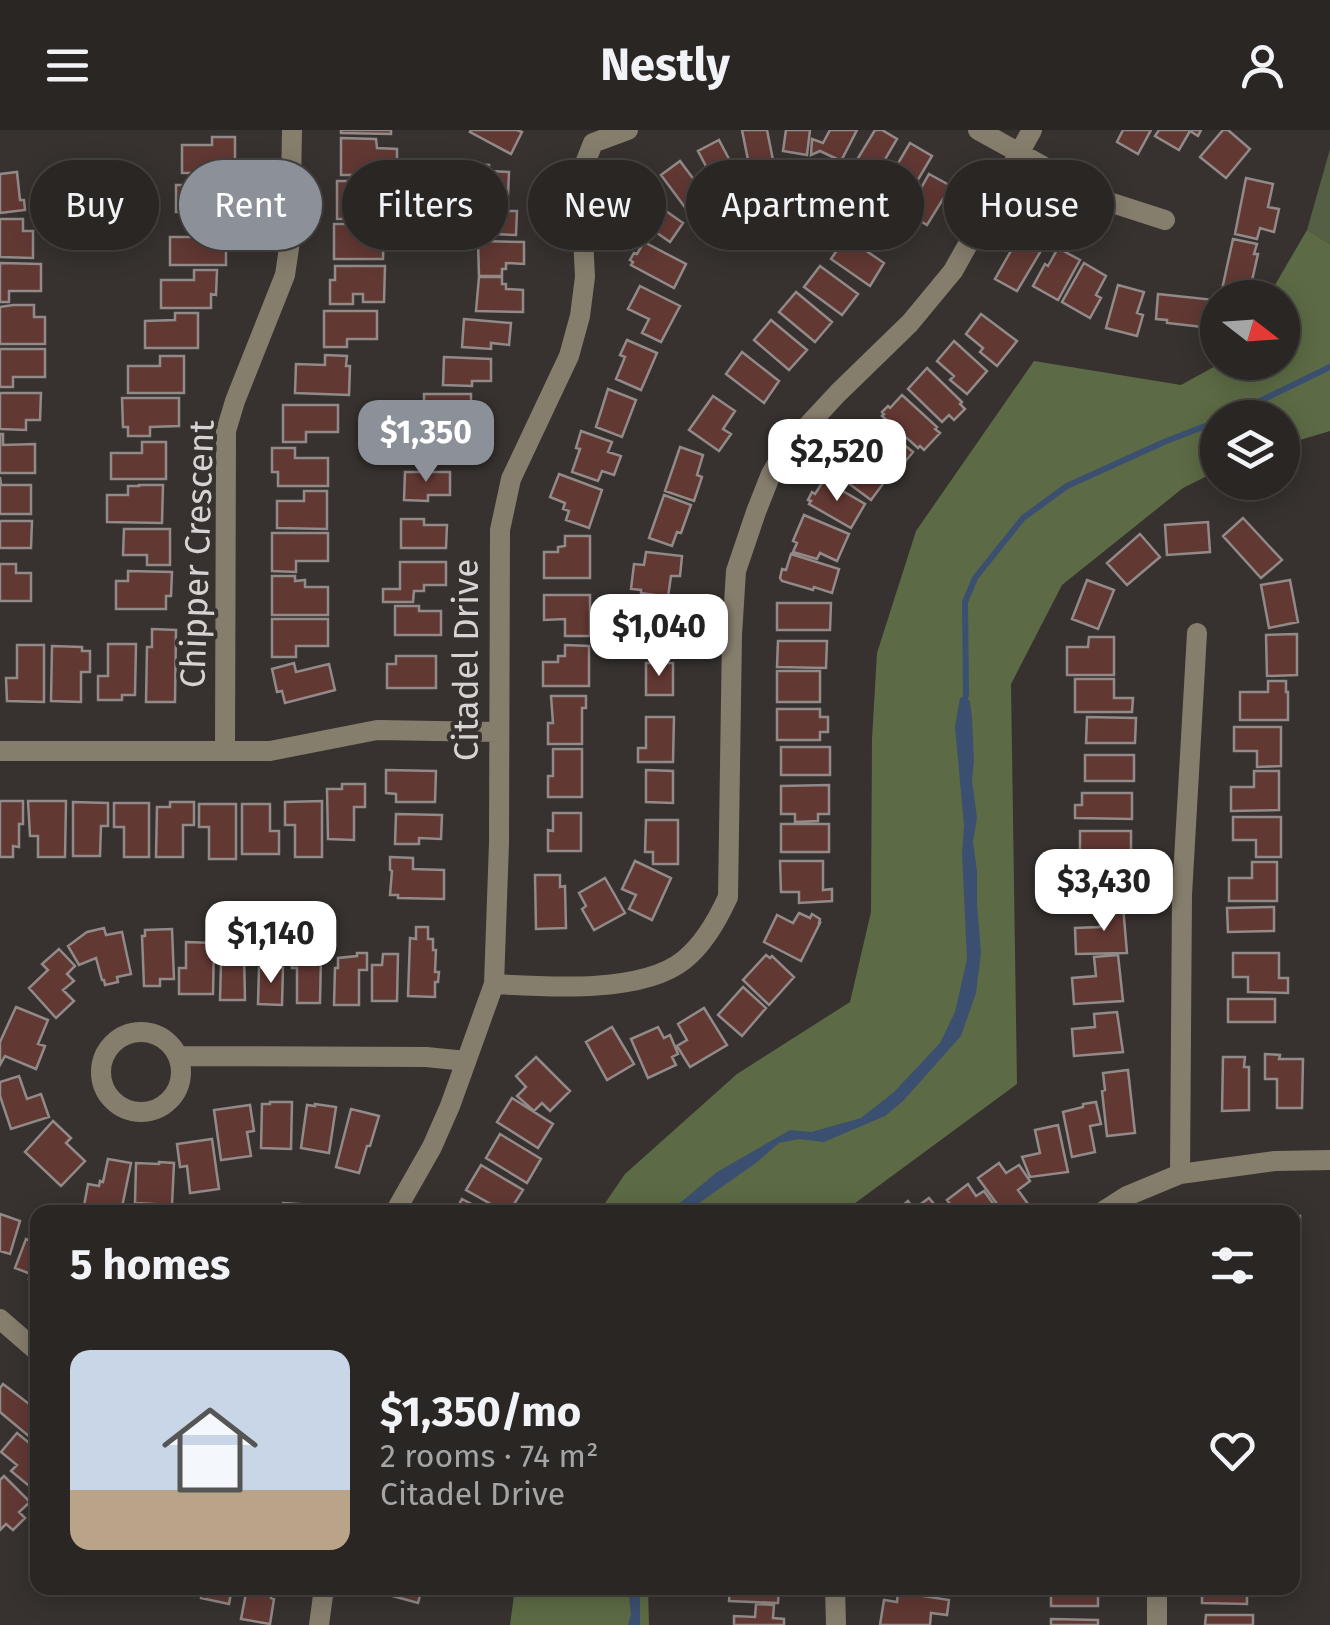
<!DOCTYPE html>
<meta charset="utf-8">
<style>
:root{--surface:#292623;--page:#353230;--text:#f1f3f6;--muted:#a5a5a6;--line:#454341;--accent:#8c9099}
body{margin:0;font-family:"Fira Sans",sans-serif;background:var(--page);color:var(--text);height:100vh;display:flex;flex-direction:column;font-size:38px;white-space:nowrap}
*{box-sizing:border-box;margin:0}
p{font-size:32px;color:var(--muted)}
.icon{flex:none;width:55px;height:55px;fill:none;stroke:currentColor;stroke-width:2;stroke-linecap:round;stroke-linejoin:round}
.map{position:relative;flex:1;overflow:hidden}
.details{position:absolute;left:30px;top:1075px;width:1270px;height:390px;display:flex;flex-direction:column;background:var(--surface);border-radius:20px;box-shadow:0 5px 25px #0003,0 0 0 2px var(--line)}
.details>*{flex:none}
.hud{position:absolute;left:30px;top:30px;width:1270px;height:90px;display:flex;gap:20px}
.needle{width:65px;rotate:107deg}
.controls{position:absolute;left:1200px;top:150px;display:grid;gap:20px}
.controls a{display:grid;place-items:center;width:100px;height:100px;border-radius:50%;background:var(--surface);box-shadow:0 5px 25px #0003,0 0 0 2px var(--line);font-size:50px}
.price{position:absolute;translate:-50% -85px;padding:0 22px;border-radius:20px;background:#fff;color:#222;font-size:32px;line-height:65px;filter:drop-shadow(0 2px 5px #0008)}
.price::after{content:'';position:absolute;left:50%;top:60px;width:30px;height:22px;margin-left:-15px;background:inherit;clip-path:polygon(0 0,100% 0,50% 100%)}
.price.active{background:var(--accent);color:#fff}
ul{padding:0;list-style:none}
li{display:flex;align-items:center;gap:30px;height:250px;padding:0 40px}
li+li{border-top:2px solid var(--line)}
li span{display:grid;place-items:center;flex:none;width:280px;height:200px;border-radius:20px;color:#555}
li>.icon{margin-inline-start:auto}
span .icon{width:120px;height:120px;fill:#fffc;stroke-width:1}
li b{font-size:42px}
h2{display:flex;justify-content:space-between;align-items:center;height:120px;padding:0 40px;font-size:42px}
.chip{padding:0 35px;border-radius:45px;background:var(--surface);box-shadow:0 5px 25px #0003,0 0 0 2px var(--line);font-size:35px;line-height:90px}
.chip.active{background:var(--accent);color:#fff}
header{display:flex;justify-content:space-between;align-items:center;height:130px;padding:0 40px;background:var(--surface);font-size:45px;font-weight:700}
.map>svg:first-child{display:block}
.green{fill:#545f44}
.forest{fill:#5c6b45}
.water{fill:#3b5070}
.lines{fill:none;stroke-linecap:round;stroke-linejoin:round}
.stream{stroke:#3b5070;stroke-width:6}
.building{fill:#623833;stroke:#918a89;stroke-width:2.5}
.minor{stroke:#867e6d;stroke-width:20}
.labels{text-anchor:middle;stroke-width:8;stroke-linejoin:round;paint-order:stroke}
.street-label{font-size:35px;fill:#d7d3d2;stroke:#37322f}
</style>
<header><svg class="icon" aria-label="menu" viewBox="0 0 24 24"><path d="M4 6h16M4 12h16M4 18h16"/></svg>Nestly<svg class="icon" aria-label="person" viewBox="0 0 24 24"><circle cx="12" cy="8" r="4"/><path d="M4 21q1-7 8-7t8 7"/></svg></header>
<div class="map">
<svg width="1330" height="1495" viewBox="0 0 1330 1495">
<rect width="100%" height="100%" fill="#37322f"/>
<path class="green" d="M1330 19V114L1307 100Z"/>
<path class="forest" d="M1307 100 1330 114V301L1283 315 1282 288H1218L1217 341 1183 358 1062 455 1011 554 1017 954 843 1082H599L625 1044 737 944 850 872 871 782 872 609 877 523 916 401 1034 231 1181 255 1221 233 1282 232V168L1268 167Z
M515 1458H648L649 1495H510Z"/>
<path class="water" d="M966 565 970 572 972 587 974 631 972 650 977 688 973 712 977 741V774L981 823 976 863 961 906 903 971 885 986 824 1012 799 1009 779 1013 756 1033 699 1073 682 1082H664L674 1078 717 1042 790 1000 811 1002 861 988 894 962 940 913 955 882 967 829 962 724 964 695 955 597 960 568Z
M628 1458H640V1495H628L631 1484Z"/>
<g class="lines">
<path class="stream" d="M1225 288 1330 237
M966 565 965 472 975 448 1023 388 1067 356 1164 312 1218 291"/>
</g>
<path class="building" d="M341 0H391V4L341 3Z
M471 0H517L522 2 511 24 470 2Z
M742 0H767L774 35 750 40Z
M786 0H810L807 25 783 21Z
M830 0H857L841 31 820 21 811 25 812 9 823 13Z
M882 0 897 9 873 50 852 38 875 0Z
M1123 0H1151L1138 24 1117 12Z
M1159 0H1201L1198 6 1190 1 1179 20 1155 6Z
M1223 0H1228L1250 19 1226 48 1200 27Z
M212 7H235V43H182V15H212Z
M341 8 376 9 377 18 397 19V45H341Z
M719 10 739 48 718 59 698 21Z
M910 13 932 26 906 70 884 57Z
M680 31 713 75 701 84 694 75 687 80 661 45Z
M463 34 489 35V41L509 42 508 65 462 63Z
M17 42 20 70H24L25 80 0 83V44Z
M929 44 951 56 927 95 917 89 912 98 902 92Z
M1246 48 1273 54 1268 77 1279 79 1274 102 1260 98 1257 109 1235 104Z
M337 51H392V79L360 78V89H337Z
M176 55H231V92H207L208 82H176Z
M649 69 683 93 670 112 630 84 636 77 640 80Z
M471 73 497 75V81H517L516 105 469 103Z
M0 89H23V101H33V128L0 127Z
M334 94H357V104H360V100H384L383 129H334Z
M1025 96 1048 109 1017 161 995 149Z
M202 97H226V135H170V107H196V98Z
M846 107 884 133 870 156 831 129Z
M1233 109 1257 114 1254 124H1258L1248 168 1221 164Z
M478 111 524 112V134L506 133V139H502V146H479Z
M644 112 686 134 674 158 631 135 633 132 630 130 634 123 637 124Z
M1058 118 1080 130 1058 170 1033 156 1045 134 1048 136Z
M0 133 41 134V161H9V172H0Z
M1084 133 1106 146 1096 165 1101 168 1090 188 1062 172Z
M335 136H385L384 172H363V164H353V174H330V150H335Z
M820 136 858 164 842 185 804 157Z
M194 140H217L216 165 211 164V178H161V150H194Z
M479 147H502V154H506V159L523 160V182L476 181Z
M1118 155 1144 162 1137 183 1143 185 1137 206 1106 198Z
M640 156 680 176 661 212 642 203 649 189 628 179Z
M796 162 832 192 815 212 779 182Z
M1158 164 1215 170 1212 198 1167 193V190L1156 189Z
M13 175H34V187H45V214H0V177Z
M324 181H377V209H347V217H324Z
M175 183H198V218H145V191L175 190Z
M981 184 1017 211 997 236 980 222 983 218 966 204Z
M464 189 511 193 509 215 491 213V219L462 217Z
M771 190 807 220 789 240 754 210Z
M627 210 657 223 641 260 616 249 625 227 620 225Z
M954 211 987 241 967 264 950 250 954 246 937 231Z
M0 219H45V247H13V257H0Z
M742 222 779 251 764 273 726 244Z
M325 225 347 226 346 236H350L349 265 295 263 296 234 325 235Z
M160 226H184V263H128V236H160Z
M444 227 491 229V251H472V256L443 255Z
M927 238 962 272 960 274 965 279 954 290 949 285 942 292 908 259Z
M608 259 636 270 622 307 596 297Z
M0 263H41L40 290H26V300L0 299Z
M424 264H471V286L453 287 454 292H424Z
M902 265 937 297 935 299 940 303 924 320 920 316 918 318 882 286 884 284 882 282 888 276 890 278Z
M713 266 735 281 723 299 731 304 719 321 689 300Z
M122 268H179V296L150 297V306H128V297H123Z
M283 275H338V302H306V312H283Z
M875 291 913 322 895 344 855 311Z
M581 301 612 312 608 322 621 326 614 345 602 341 598 351 572 342 580 319 576 318Z
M412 302H458V324H441V330H411Z
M0 304H3V315L35 314V343H0Z
M142 312H166V349H111V323H142Z
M680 317 703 325 697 345 702 347 694 371 665 361Z
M272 318H295V328H328V356H278V342H272Z
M849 318 888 347 871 370 832 341Z
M405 342H450V365H428V371L404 370Z
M559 344 602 360 589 398 566 390 569 381 563 379 565 373 550 367Z
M0 347 1 355H31V384H0Z
M824 350 865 374 851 398 809 374 811 371 808 370 812 362 815 364Z
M139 355H163L162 393 107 392V365H128V356H139Z
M304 361H327V399L277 398V371H304Z
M664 365 691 375 681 403 677 402 672 416 649 408Z
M804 385 849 404 837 431 820 423 817 429 793 422 797 413 793 411Z
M1243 388 1282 430 1261 448 1223 406Z
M401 389H424V395H447L446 418H401Z
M0 391H32L31 418H0Z
M1208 392 1210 422 1167 425 1165 395Z
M124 399H170V435H147V425H123Z
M272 403H328V431H296V442L272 441Z
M1140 404 1160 427 1127 455 1107 433Z
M565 406H590V448H544V422H558V417L565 416Z
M646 422 682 426 680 446H671L668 467 641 463V460L631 459 634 434 644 435Z
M791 424 839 439 832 463 814 457 813 460 782 451 780 448 782 439 786 440Z
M400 432H446V455H424V461H414L413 472H383V459H400Z
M0 434H16V443H31V471H0Z
M128 441 172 442 171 466H166V479H116V451H128Z
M272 446H295V451L305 450V457H328V485H272Z
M1087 450 1114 460 1098 499 1072 489Z
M1290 450 1298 492 1269 498 1261 455Z
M544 465H590V506H565V489L544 490Z
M777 473H831L830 500H777Z
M395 476H419V481H441V505H395Z
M646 487 679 488V522H665V519H646Z
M272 489H328V516H296V527H272Z
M152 499 176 500 175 572H146L147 517H152Z
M1297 504V545L1267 546 1266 505Z
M1089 507H1114V545H1067V517H1088Z
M778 511H827L826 538 777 537Z
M108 514H136L135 565H122V570H98V546H108Z
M17 515H44V572L7 571 6 548H17Z
M565 515 589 516V556H543V532H558V526H565Z
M52 516 82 517V521H90V542H81V572L51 571Z
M396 526H436V558H387V534H396Z
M294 533 296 542 329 534 335 560 285 573 282 561 277 562 272 539Z
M646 533H673V565H646Z
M777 541H820V572H777Z
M1075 549H1114V568H1133L1132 582H1075Z
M1268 551H1286V562H1288V590H1240V562H1268Z
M551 566H586V578H582V614H548V593H553Z
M777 579H820V587H828V602H820V610H777Z
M646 587H674L673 632H638V618H646Z
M1087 587 1136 588 1135 613H1086Z
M1234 597H1281V636L1257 637V621H1234Z
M781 617H830V645H781Z
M553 619H582V667H548V646H553Z
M1085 625H1134V651H1085Z
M386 640 436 641 435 672H396V664L386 663Z
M646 640 673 641V673L646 672Z
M1254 641H1279V680L1231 681V657H1254Z
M342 654H365V677H354V710L328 709 327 659H342Z
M829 655V684H818V691L795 692V684H781V656Z
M1082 663H1132V689L1075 688V675H1082Z
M0 671H23V694H19V717L13 716V727H0Z
M28 671H66L65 727H38V706H30Z
M322 671V727H295V695H285V672Z
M73 672 108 673V696H101L100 726H73Z
M170 672H194V695H183V727H156L157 677H170Z
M114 673H149V727H124V697H114Z
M199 674H236V729H209V697H199Z
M242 674H270V701H279V724H242Z
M553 683H581V721H548V700L553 701Z
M396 684 442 685 441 709 419 708V714H395Z
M1233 687H1281V727H1256V710H1233Z
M646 690H678V734H653V722H645Z
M781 694H829V722H781Z
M1080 701H1131V728H1113V737H1062V723H1080Z
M390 727 413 728V739L444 740V769L398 768V765H390L392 741 390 740Z
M635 731 671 748 652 790 629 779 636 765 622 759Z
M780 731H823V760L832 759V771L799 773V762H781Z
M1252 732H1277V771H1229V748H1252Z
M1127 739 1128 765 1079 766 1078 740Z
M535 745H560V757L565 756 566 798 536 799Z
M605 748 625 783 594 800 582 779 586 776 579 763Z
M1099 776H1123L1127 823 1076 824 1075 798 1100 797Z
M1274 777V801L1228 802 1227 778Z
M799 783 810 788 812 784 820 789 819 793H820L801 831 764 812 777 785 793 793Z
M416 797H428V809H433V820H436L435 842H439L438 852H435V867L408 866 410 808 416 809Z
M104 798 106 805 122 802 131 844 117 847 118 852 105 855 104 850H102L96 828 79 835 68 816 87 802Z
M172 799 174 849H160V856H144L142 806H145V800Z
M186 812 214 813 213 864H179V838H186Z
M59 819 75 836 67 844 74 851 63 860 74 871 56 888 29 858 48 840 42 834Z
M225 821H244L245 870H220L221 833 225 834Z
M357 823H367V840H359V875H334L335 838H338V828L357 826Z
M1233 823H1279V848H1288V863L1248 862V847H1233Z
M383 824H398L397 871H372V835H382Z
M766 825 770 828 772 826 794 847 769 875 743 850Z
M1118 825 1123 871 1074 874 1072 848 1096 846 1094 827Z
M292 826H321L320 873H297V838H292Z
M259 838H283L282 875 258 874Z
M743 857 766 878 742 906 718 885Z
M1228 869H1275V892H1228Z
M16 877 48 890 38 914 45 916 36 939 5 926 0 935V912Z
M704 878 727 915 690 937 677 916 687 910 678 894Z
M1117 882 1123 922 1074 926 1072 899 1095 897 1094 884Z
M612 897 634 934 607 950 586 912Z
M658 897 664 908 670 905 678 924 672 927 676 935 648 948 631 909Z
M1265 924 1280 925 1279 929H1303L1302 978H1277V949H1265Z
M536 927 570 961 550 981 542 973 534 981 517 966 526 957 516 946Z
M1223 927H1245L1244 937H1249V980L1222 981Z
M1128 940 1135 1003 1107 1006 1102 961 1105 960 1103 943Z
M19 946 27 969 41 964 49 987 11 999 0 966V952Z
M512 968 553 994 538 1018 497 992Z
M270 972H292L291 1019 261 1018 262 974H270Z
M1096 972 1101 994 1090 996 1095 1022 1072 1027 1063 982 1083 977V974Z
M315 974 336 977 329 1023 301 1018 307 975 315 976Z
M250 975 254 1001 247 1002 251 1026 221 1030 214 980Z
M351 979 379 986 370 1016H367L359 1043 336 1037Z
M53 991 71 1008 66 1013 85 1031 61 1056 25 1022Z
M1058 995 1068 1042 1030 1047 1022 1027 1040 1023 1035 1000Z
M500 1004 541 1029 527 1053 486 1028Z
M212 1009 219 1059 190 1063 187 1036 180 1037 177 1014Z
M108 1029 131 1033 121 1082 84 1076 88 1054 99 1056 100 1051 103 1052Z
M159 1032 174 1033 172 1075 135 1073 136 1033 159 1034Z
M999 1033 1006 1043 1019 1035 1030 1051 1018 1060 1028 1074 1016 1082H1003L978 1048Z
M481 1035 523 1060 509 1082H505L466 1060Z
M968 1054 976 1066 984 1061 997 1079 992 1082H956L947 1070Z
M929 1068 940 1081 948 1075 953 1082H907L902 1076 908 1071 914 1079Z
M462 1069 487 1082H455Z
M283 1073 328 1076V1082H282Z
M0 1084 20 1091 10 1124 0 1121Z
M1292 1086H1300V1132L1292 1131Z
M33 1105 38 1107V1152L29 1149 31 1144 15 1138 26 1109 30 1111Z
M3 1254 33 1277 36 1275 38 1276 37 1313 0 1282V1258Z
M17 1303 38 1320V1343L28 1355 11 1341 17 1335 1 1322Z
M4 1346 30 1372 19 1382 25 1388 13 1400 6 1394 0 1400V1350Z
M203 1458H232L229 1474 201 1468Z
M247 1458H273L271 1468 274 1469 270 1494 241 1489Z
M395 1458H422L418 1473 393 1466Z
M730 1458H779L778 1473 729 1471Z
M886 1458H928V1462Z
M1051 1458H1098V1476H1051Z
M1202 1458H1247V1474L1202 1473Z
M898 1462 949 1470 947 1485 931 1483 930 1495H880L884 1470 897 1472Z
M756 1474 774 1475 773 1488 784 1489V1495H734V1486L755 1487Z
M1206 1485H1253V1495H1205Z
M1051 1489 1098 1490V1495H1051Z"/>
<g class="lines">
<path class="minor" d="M978 0 1106 71 1165 90
M225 620 226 301 235 271 285 145 290 111 292 0
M0 621H270L377 600 498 602
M494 854C546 857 642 864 684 830 704 814 717 791 728 767L732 505 736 441 756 382 771 344 785 320 838 263 910 193 953 141 1032 0
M101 942a40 40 0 1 1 80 0a40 40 0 1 1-80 0Z
M178 926 426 927 466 931
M1180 1044 1182 765 1197 503
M395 1082 432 1017 450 976 494 854 499 713 500 400 511 349 569 226 580 186 585 147 580 46 593 13 628 0
M1102 1082 1127 1066 1180 1044 1275 1031 1330 1030
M0 1189 38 1222
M835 1458 836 1495
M319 1495 324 1458
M1157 1495V1458"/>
</g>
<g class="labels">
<g class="street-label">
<text transform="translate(197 424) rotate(-88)" y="12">Chipper Crescent</text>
<text transform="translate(466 530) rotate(-90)" y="12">Citadel Drive</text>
</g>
</g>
</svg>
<div class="controls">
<a><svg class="needle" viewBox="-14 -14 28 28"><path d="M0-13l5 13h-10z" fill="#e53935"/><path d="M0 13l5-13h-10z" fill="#a5a5a6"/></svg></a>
<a><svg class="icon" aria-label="layers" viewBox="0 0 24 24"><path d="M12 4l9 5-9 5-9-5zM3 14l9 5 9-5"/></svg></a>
</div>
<b class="price active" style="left:426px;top:355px">$1,350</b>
<b class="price" style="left:837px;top:374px">$2,520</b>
<b class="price" style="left:659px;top:549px">$1,040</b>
<b class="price" style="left:1104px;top:804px">$3,430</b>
<b class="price" style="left:271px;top:856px">$1,140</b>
<div class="hud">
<a class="chip">Buy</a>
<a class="chip active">Rent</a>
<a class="chip">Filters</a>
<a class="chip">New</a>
<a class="chip">Apartment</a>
<a class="chip">House</a>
</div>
<section class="details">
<h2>5 homes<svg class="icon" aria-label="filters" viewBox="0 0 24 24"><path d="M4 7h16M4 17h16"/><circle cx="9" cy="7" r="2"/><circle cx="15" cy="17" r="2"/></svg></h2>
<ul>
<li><span style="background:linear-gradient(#c9d6e8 70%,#b9a48a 0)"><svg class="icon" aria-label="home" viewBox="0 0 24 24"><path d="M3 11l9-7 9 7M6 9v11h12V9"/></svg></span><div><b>$1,350/mo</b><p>2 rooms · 74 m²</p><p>Citadel Drive</p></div><svg class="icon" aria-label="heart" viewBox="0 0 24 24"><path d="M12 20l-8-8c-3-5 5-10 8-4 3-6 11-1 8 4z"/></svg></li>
</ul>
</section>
</div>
